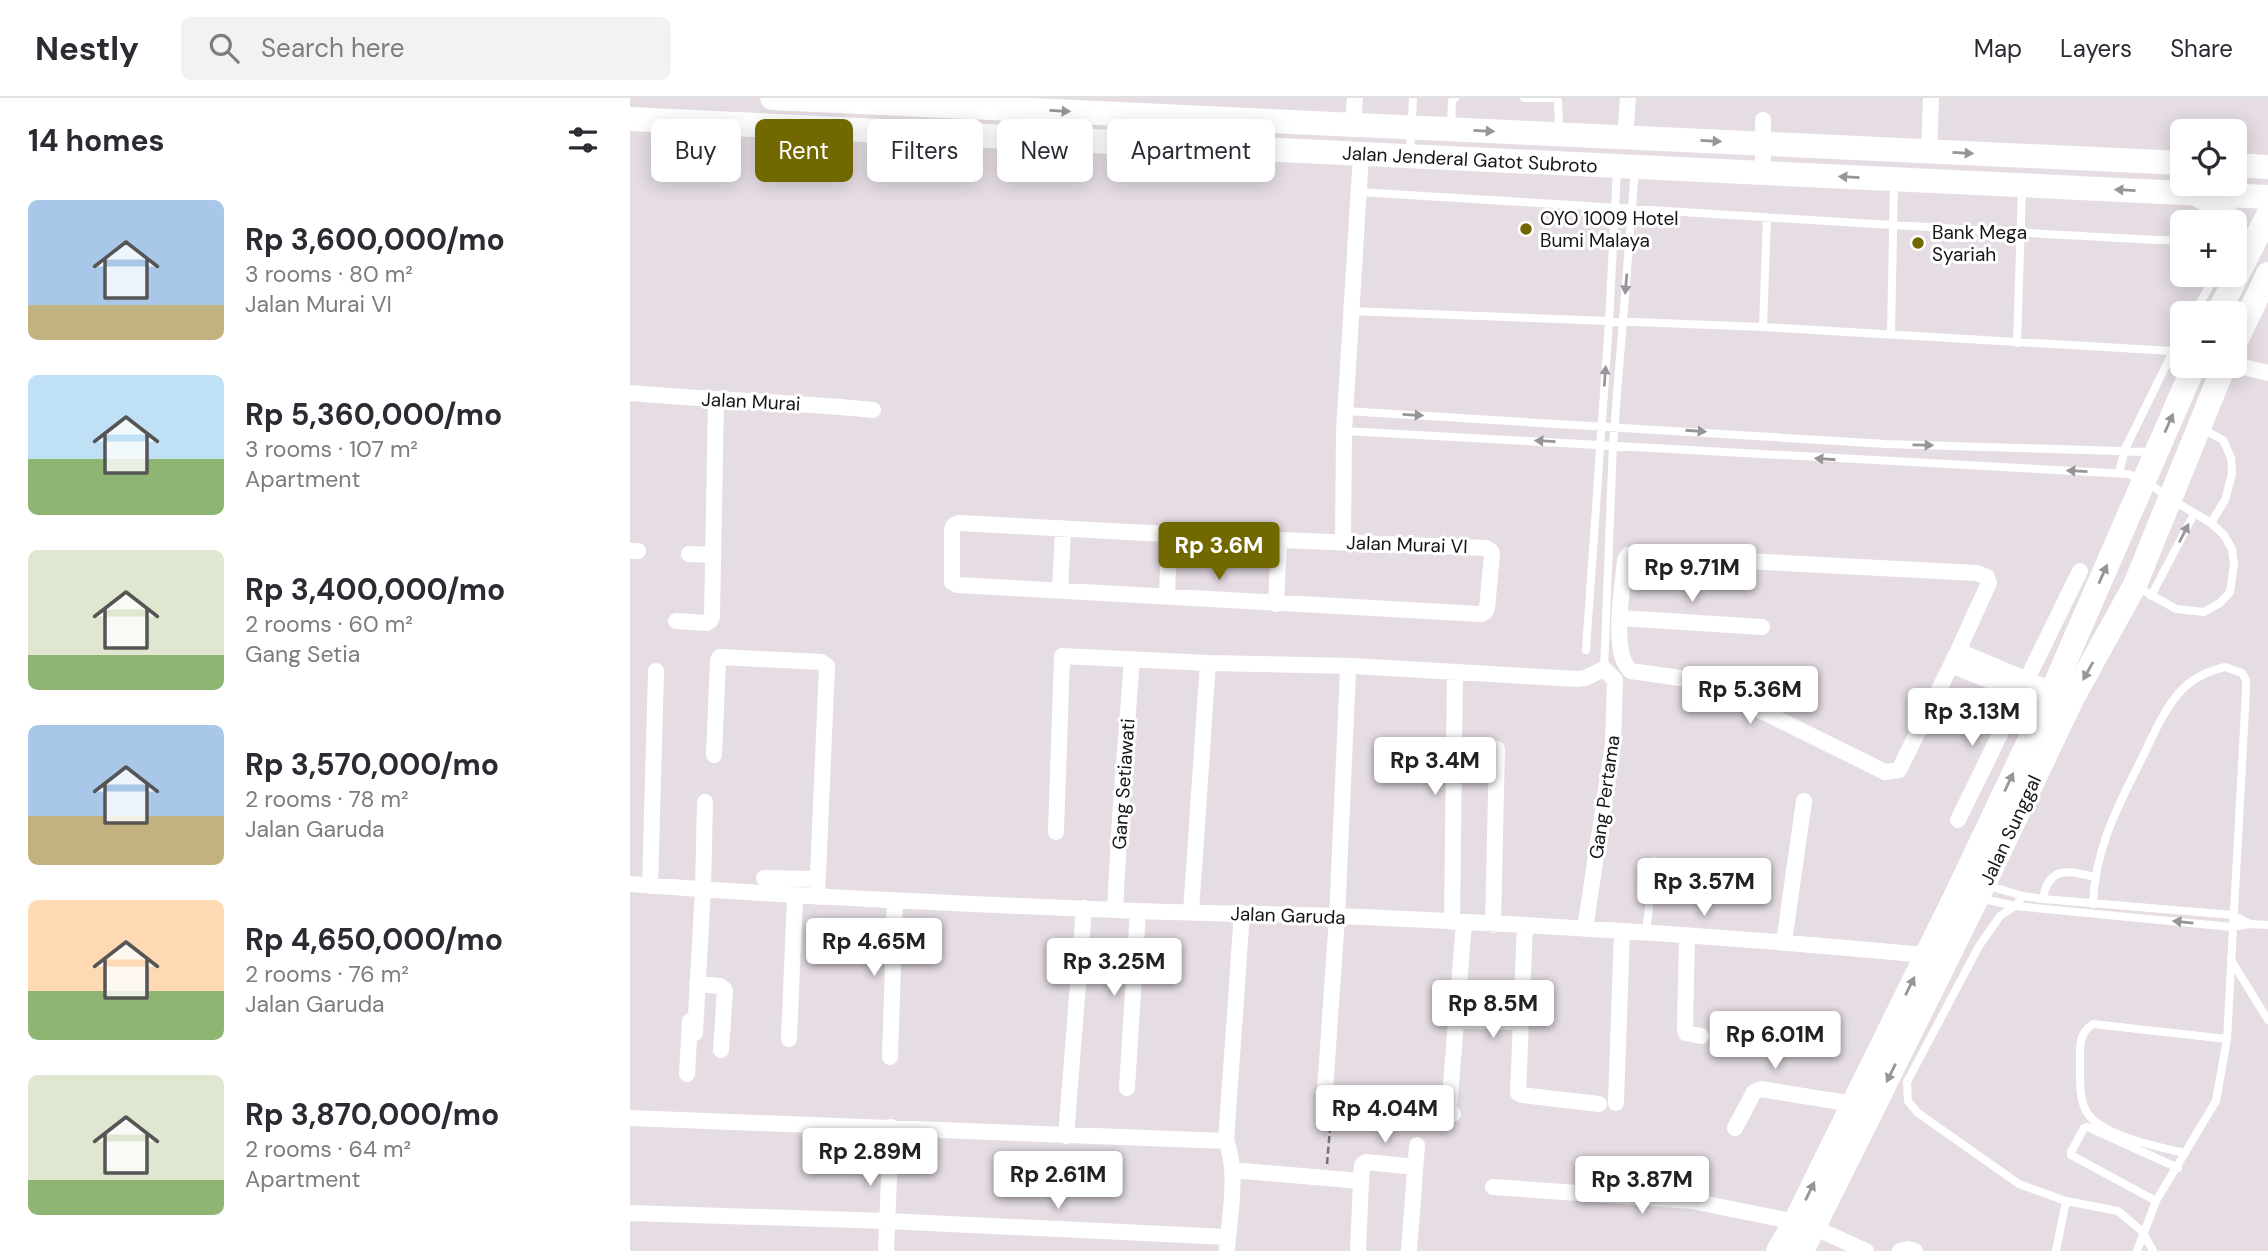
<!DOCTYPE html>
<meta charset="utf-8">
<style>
:root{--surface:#fff;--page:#f2f2f3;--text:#2b2b33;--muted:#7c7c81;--line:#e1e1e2;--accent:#726800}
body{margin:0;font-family:"DM Sans",sans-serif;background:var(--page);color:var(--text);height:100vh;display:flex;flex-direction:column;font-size:26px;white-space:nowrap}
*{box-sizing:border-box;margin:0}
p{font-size:23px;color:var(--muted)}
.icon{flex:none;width:38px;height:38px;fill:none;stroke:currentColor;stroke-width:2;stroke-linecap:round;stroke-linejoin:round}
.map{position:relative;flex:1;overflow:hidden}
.side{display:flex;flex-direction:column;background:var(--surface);width:630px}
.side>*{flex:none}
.banner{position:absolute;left:21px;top:21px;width:665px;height:63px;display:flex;gap:14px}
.controls{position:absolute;left:1540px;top:21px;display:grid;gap:14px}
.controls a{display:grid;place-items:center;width:77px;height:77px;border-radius:10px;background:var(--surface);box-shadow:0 4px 18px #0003;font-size:35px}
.price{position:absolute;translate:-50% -60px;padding:0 16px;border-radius:7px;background:#fff;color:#222;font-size:23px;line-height:46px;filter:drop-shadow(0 2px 4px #0008)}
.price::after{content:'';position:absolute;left:50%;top:42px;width:21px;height:16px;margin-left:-10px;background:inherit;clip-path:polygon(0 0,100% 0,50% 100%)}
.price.selected{background:var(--accent);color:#fff}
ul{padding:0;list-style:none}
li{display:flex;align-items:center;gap:21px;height:175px;padding:0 28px}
li span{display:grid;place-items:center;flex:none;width:196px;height:140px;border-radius:10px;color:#555}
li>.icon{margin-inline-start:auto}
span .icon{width:84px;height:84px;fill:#fffc;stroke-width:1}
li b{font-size:30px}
h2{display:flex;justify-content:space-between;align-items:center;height:84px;padding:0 28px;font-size:30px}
.chip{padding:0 24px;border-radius:10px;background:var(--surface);box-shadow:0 4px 18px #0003;font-size:24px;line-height:63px}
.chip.selected{background:var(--accent);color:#fff}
header{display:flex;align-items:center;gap:42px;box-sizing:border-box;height:98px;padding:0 35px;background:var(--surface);border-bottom:2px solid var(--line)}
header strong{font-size:33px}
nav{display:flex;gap:38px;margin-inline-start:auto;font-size:24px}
.search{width:490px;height:63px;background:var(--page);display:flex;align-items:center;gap:18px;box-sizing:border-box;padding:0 24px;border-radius:10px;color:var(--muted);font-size:26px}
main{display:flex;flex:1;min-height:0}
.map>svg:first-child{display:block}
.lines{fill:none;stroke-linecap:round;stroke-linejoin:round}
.path{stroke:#777176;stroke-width:2.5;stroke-dasharray:7 3.5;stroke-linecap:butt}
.lane{stroke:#fff;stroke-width:8}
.street{stroke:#fff;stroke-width:16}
.primary{stroke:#fff;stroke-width:24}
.oneway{fill:#979597}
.poi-dot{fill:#726800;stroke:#fff;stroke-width:2.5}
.labels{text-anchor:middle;stroke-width:6;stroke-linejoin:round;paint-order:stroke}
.street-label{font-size:19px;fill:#171417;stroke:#fff}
.poi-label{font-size:19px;fill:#171417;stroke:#fff;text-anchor:start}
</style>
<header>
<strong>Nestly</strong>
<div class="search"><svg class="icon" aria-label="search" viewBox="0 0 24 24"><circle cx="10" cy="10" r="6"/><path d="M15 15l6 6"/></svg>Search here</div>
<nav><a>Map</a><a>Layers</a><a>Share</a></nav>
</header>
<main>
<section class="side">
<h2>14 homes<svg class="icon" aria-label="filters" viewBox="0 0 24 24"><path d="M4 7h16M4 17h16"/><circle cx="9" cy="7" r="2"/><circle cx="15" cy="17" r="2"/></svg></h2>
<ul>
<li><span style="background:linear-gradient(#a9c7e8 75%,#c2b280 0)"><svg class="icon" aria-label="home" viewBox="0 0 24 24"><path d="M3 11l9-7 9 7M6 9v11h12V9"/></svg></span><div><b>Rp 3,600,000/mo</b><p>3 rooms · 80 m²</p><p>Jalan Murai VI</p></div></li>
<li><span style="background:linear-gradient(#bfe0f5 60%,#8fb573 0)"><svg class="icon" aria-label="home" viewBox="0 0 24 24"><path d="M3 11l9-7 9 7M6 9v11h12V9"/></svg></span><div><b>Rp 5,360,000/mo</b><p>3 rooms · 107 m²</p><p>Apartment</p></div></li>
<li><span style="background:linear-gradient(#dfe7d0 75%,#8fb573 0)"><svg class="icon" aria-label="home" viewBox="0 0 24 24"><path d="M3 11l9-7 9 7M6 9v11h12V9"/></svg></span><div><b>Rp 3,400,000/mo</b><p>2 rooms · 60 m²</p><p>Gang Setia</p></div></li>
<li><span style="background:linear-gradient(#a9c7e8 65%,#c2b280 0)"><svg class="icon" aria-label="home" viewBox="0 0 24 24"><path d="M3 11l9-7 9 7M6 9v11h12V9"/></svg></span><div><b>Rp 3,570,000/mo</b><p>2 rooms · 78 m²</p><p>Jalan Garuda</p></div></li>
<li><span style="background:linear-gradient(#ffd9b3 65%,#8fb573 0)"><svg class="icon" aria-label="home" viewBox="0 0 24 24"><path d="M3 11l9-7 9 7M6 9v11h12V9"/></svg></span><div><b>Rp 4,650,000/mo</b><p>2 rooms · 76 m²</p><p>Jalan Garuda</p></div></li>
<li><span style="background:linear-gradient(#dfe7d0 75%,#8fb573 0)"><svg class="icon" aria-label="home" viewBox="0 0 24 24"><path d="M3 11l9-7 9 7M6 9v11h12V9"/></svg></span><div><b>Rp 3,870,000/mo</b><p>2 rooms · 64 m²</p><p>Apartment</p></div></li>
</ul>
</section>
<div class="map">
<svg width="1638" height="1153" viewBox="0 0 1638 1153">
<rect width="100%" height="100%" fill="#e5dce4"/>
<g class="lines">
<path class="path" d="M697 1066 701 1019"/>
<path class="lane" d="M894 0H925L928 3 929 33
M821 27 822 3 825 0
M780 55 783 0
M728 94C1003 110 1277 130 1552 143
M720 213 1133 229 1542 253 1552 257
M1564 215 1586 177
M1133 229 1137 119
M1261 236 1264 84
M1387 245 1392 90
M715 313 1256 346 1523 354
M1573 331 1593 342 1601 360 1602 376 1595 402 1581 425
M714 333 1498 376 1514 382 1539 400 1581 425 1594 437 1602 451 1604 466 1600 494 1590 505 1574 514 1546 511 1507 489
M1489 375 1495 351 1552 235
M1521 498 1564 416
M956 552 979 223 987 72
M974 571 983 346 1005 72
M1359 788 1393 798 1413 801 1603 817 1620 826
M1393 798 1385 808 1370 818 1349 848 1277 984 1278 1003 1288 1015 1389 1086 1436 1103 1488 1113 1513 1134 1523 1153
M1349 800 1385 808 1602 829 1620 826 1638 827
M1413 801C1418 768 1439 772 1464 779
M1463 806C1465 750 1488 708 1512 660 1523 638 1533 613 1549 595 1561 581 1578 573 1595 569L1612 575 1616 582V593L1597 941 1586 1003 1526 1103 1507 1153
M1016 835 1024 763
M1601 862 1638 922
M1555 1055C1529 1049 1470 1038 1456 1013 1449 1000 1450 979 1450 965 1450 949 1448 936 1463 926L1597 941
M1526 1103 1441 1057V1054L1454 1030 1458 1029 1548 1070
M1426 1153 1436 1103"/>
<path class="street" d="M723 27 725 0
M995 39 998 0
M1299 54 1301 0
M1133 75V22
M1605 267 1638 275
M0 295C81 302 162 304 243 312
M329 425 649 442 856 450 861 453 862 457 857 510 855 514 851 516 328 487 322 484V431L324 427Z
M713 443 714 333 731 56
M0 453H8
M59 456 83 457
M998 457 1347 475 1357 479 1359 485 1328 553 1269 672 1255 674 1071 583 1001 573C980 556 993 488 995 462Z
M430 493 433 430
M537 499 539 437
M646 506 649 442
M990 520 1132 529
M46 523 76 525 80 523 82 519 86 302
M1328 553 1429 595
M1321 567 1423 608
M84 657 88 562 90 559 191 564 197 568 187 799
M1328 722 1450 473
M426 734 432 558 578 565 723 568 947 581 955 580 974 571 985 582 983 646 955 831
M134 780 186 781
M0 786C169 799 338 806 508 813 590 816 673 816 755 820 936 828 1116 840 1295 857L1302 860
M20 788 26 573
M485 811 490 720 502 561
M561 814 578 565
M822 824 825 574
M863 827 867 651
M895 827 888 995 892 997 969 1006
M1057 838 1055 931 1056 935 1071 938
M1154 844 1174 703
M67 886 90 888 95 892 91 952
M834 923 892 924
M65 935 73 792 75 704
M159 941 165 798
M260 959 265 803
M57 976 60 923
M497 990 508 813
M695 992 707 819 718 573
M986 1005 992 834
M823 1016 819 1011 834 825
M0 1020 596 1043
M1105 1030 1124 994 1131 991 1223 1006
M436 1038 454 810
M602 1072 731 1083 732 1067 736 1064 785 1069
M863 1089 1062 1103 1165 1124 1185 1130 1236 1153
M0 1115 257 1123 598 1139
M256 1153 261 1029
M597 1153C599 1118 609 1076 596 1043L612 815
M728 1153 731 1083
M779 1153 787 1047
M1270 1153 1278 1151 1285 1153"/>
<path class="primary" d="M142 0 1552 65
M0 21 1638 99
M1605 67 1638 69
M1568 97 1589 108 1601 124
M1588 215 1638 117
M1605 245 1638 176
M1148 1153 1165 1124 1328 793 1417 605 1564 268
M1172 1153 1354 786 1442 601 1505 487 1594 268"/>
</g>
<defs><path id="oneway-solid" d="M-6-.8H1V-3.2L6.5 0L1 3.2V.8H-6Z" transform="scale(1.75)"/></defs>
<g class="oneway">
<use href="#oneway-solid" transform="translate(430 13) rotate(3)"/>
<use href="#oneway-solid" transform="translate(854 33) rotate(3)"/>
<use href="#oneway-solid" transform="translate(1081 43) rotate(3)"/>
<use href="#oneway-solid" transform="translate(1333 55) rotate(3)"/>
<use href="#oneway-solid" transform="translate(1219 79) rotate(-177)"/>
<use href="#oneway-solid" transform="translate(1495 92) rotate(-177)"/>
<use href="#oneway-solid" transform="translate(996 186) rotate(95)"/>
<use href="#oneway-solid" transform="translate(975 278) rotate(-86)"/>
<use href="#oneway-solid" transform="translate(783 317) rotate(3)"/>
<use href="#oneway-solid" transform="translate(1539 325) rotate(-66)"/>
<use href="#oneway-solid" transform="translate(1066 333) rotate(4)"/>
<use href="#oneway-solid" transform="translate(915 343) rotate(-177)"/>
<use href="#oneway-solid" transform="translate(1293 347) rotate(1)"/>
<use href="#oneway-solid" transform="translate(1195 361) rotate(-176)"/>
<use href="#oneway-solid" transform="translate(1447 373) rotate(-177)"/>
<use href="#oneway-solid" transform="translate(1554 435) rotate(-63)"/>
<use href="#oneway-solid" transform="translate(1473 476) rotate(-66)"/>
<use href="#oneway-solid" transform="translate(1458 573) rotate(119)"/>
<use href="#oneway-solid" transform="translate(1379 684) rotate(-65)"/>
<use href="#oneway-solid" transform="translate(1553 824) rotate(-174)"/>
<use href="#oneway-solid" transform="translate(1280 888) rotate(-64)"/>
<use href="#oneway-solid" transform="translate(1261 975) rotate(116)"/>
<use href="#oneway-solid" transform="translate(1180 1093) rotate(-64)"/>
</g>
<g class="poi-dot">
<circle cx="896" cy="131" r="7"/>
<circle cx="1288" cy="145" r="7"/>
</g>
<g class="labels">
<g class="street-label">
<text transform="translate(840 61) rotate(3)" y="7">Jalan Jenderal Gatot Subroto</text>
<text transform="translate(121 303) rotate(3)" y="7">Jalan Murai</text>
<text transform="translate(777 446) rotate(2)" y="7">Jalan Murai VI</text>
<text transform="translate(493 686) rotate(-86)" y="7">Gang Setiawati</text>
<text transform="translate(974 699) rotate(-82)" y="7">Gang Pertama</text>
<text transform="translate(1380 732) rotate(-65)" y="7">Jalan Sunggal</text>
<text transform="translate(658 817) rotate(2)" y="7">Jalan Garuda</text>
</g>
<g class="poi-label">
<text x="910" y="127">OYO 1009 Hotel<tspan x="910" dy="22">Bumi Malaya</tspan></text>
<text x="1302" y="141">Bank Mega<tspan x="1302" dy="22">Syariah</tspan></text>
</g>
</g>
</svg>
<div class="controls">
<a><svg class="icon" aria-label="locate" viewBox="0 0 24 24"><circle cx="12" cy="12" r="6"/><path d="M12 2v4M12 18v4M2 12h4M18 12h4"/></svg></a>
<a>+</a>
<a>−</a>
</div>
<b class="price selected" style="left:589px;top:484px">Rp 3.6M</b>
<b class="price" style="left:1062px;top:506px">Rp 9.71M</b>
<b class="price" style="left:1120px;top:628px">Rp 5.36M</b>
<b class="price" style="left:1342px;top:650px">Rp 3.13M</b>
<b class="price" style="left:805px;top:699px">Rp 3.4M</b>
<b class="price" style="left:1074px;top:820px">Rp 3.57M</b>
<b class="price" style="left:244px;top:880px">Rp 4.65M</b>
<b class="price" style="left:484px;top:900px">Rp 3.25M</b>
<b class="price" style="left:863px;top:942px">Rp 8.5M</b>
<b class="price" style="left:1145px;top:973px">Rp 6.01M</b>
<b class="price" style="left:755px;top:1047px">Rp 4.04M</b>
<b class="price" style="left:240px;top:1090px">Rp 2.89M</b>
<b class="price" style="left:428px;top:1113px">Rp 2.61M</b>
<b class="price" style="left:1012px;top:1118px">Rp 3.87M</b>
<div class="banner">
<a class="chip">Buy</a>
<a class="chip selected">Rent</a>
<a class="chip">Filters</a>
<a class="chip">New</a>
<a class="chip">Apartment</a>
</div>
</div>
</main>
